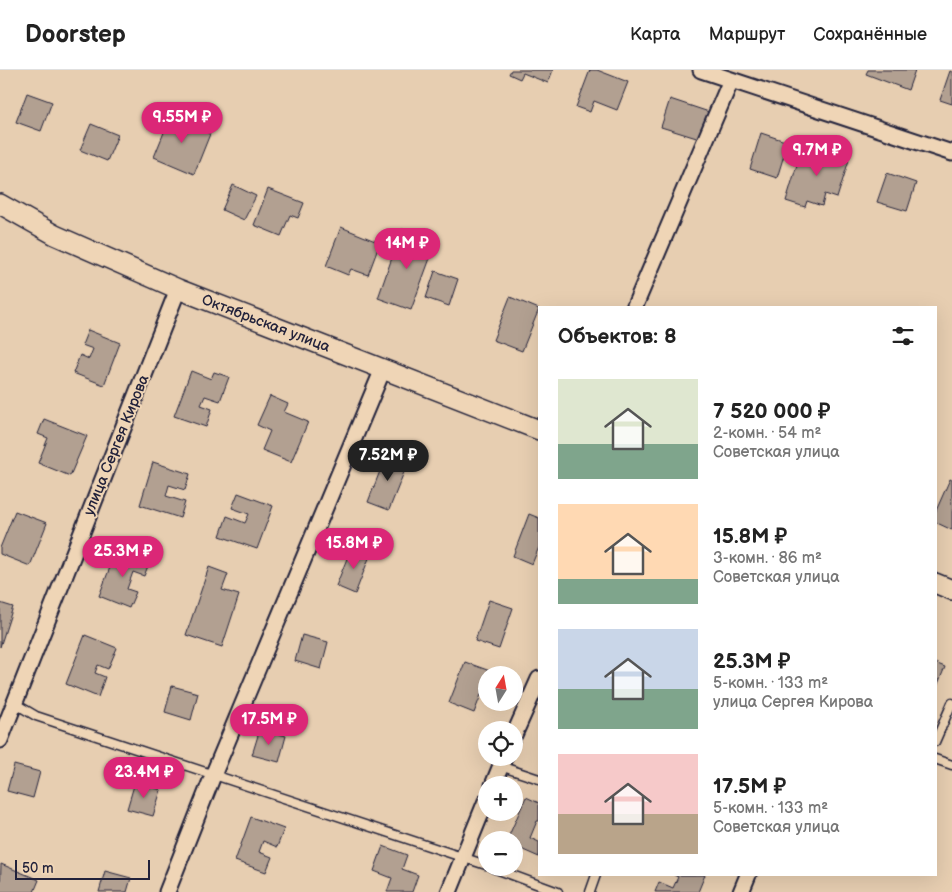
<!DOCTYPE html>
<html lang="ru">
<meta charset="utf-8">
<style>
:root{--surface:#fff;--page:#f2f2f2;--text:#222;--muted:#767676;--line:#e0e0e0;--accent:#db2777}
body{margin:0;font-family:"Balsamiq Sans",sans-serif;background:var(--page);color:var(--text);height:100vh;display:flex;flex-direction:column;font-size:19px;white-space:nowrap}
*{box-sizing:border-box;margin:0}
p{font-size:16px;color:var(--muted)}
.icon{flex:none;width:28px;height:28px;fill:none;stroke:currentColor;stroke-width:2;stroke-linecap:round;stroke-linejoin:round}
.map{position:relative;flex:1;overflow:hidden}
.sheet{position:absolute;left:538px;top:236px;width:399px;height:570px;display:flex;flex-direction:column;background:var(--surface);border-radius:0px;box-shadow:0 5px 20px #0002}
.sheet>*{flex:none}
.needle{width:32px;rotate:11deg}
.fabs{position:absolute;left:478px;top:596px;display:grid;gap:10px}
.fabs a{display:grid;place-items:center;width:45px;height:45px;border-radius:50%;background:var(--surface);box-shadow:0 5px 20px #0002;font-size:25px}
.scale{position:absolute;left:15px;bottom:12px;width:135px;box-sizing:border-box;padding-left:5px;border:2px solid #22223b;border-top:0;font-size:14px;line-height:18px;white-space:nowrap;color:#22223b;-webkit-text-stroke:4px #efd5b6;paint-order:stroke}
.price{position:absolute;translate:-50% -42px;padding:0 11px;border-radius:18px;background:var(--accent);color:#fff;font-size:16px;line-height:32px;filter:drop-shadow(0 1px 2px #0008)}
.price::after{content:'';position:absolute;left:50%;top:30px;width:15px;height:11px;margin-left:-8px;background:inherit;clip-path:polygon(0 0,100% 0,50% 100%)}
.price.on{background:#222;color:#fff}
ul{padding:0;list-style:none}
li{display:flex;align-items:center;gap:15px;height:125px;padding:0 20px}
li span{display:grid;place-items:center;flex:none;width:140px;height:100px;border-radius:0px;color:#555}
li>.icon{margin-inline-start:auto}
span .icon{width:60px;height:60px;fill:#fffc;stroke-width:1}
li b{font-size:21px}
h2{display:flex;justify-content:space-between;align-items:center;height:60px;padding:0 20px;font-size:21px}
header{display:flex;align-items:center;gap:30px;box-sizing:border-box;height:70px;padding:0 25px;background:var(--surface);border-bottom:1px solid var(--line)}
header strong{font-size:24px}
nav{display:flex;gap:28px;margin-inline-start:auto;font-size:18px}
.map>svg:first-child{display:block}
.building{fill:#b2a091;stroke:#22223b}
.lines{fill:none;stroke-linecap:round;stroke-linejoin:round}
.service-casing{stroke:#22223b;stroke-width:11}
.minor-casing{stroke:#22223b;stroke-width:19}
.tertiary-casing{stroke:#22223b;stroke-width:22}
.service{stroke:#efd5b6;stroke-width:8}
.minor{stroke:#efd5b6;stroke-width:15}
.tertiary{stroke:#efd5b6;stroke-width:19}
.labels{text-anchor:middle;stroke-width:4;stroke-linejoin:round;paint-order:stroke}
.street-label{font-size:15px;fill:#22223b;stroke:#efd5b6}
</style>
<header>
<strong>Doorstep</strong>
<nav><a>Карта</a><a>Маршрут</a><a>Сохранённые</a></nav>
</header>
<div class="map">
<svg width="952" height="822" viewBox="0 0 952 822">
<rect width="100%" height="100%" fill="#e7ceb1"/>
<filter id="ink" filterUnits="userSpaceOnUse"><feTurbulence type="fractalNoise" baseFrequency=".02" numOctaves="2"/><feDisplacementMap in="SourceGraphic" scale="10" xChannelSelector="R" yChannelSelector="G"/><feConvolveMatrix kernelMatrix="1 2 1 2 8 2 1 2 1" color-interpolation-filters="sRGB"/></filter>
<g filter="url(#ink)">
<path class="building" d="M511 0H553L548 13 523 3 520 9 509 4Z
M590 0H597L628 12 617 40 594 31 590 42 576 37Z
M868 0H915L908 20 866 4Z
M950 1 952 2V34L940 30Z
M27 23 52 32 41 61 16 52Z
M670 29 712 43 703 70 661 57Z
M182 44 195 49 192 56 210 64 194 104 154 87 171 45 180 49Z
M91 54 118 65 107 91 80 80Z
M761 63 788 72 777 108 750 99Z
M803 75 849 90 837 128 825 124 822 136 807 131 805 137 786 131Z
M887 103 916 113 907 141 877 132Z
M233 115 256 126 244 150 222 140Z
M268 119 304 133 298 148 290 145 281 166 254 155Z
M341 157 380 173 368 205 351 199 348 205 326 196Z
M402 159 436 172 411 240 378 228Z
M435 201 458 209 449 236 426 228Z
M510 227 539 239 522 281 493 270Z
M88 260 120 273 104 315 73 303 80 285 89 289 93 279 82 275Z
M191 301 211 309 214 302 229 307 220 331 205 326 201 335 212 339 206 357 174 346Z
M270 326 288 334 284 342 308 352 291 392 262 380 270 361 257 355Z
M44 349 87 366 70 406 38 393 48 368 38 364Z
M387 383 408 392 389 440 368 432Z
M153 392 190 404 185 420 169 415 166 426 185 432 180 448 140 435Z
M950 409 952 410V460L935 452V443Z
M238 423 273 436 257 479 220 466 227 446 245 453 249 444 232 438Z
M15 441 47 453 30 496 0 484V478Z
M529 444 539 448V477L532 494 513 486Z
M352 476 371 483 355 524 336 516Z
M117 479 150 491 144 506 133 502 127 519 136 522 129 538 99 526Z
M209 497 228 504 222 520 239 525 222 577 186 565Z
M489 530 513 538 499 579 475 571Z
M0 533 13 537 0 577Z
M85 565 117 578 108 599 98 595 95 603 105 607 98 627 66 614Z
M302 565 328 572 321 599 295 591Z
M465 592 490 601 486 605V612L474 643 449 633Z
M935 593 945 597 935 621Z
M172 616 198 623 191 650 165 642Z
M260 659 286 666 279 692 252 685Z
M14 695 40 702 33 728 7 721Z
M135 712 161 720 153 746 127 739Z
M526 727 539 733V751H537L530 768 539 772V787L514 776V770H507Z
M251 747 284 759 277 777 263 771 259 782 272 787 266 802 235 791Z
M383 776 407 785 402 799 418 805 412 822H387L392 808 374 801Z
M1 794 39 810 34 822H0Z
M105 801 131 808 127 822H99Z
M674 805H705L698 822H655L659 812 673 818 678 807Z"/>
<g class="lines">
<g class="service-casing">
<path id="service" d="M14 633 36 646 486 795
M935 672 952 633
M935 689 952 695
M500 696 539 709
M493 798 558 822
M590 822 596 805"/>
</g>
<g class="minor-casing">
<path id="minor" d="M701 0 952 83
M634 238 731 10
M514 665 539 609
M0 670 178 219
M493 715 504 688
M167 822 214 703 383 299
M449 822 486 731
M741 822 748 805"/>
</g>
<g class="tertiary-casing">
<path id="tertiary" d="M0 134 55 165 178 219 539 360
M935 513 952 520"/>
</g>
<use href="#service" class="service"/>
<use href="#minor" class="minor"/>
<use href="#tertiary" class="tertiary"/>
</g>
</g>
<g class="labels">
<g class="street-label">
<text transform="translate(266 253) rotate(21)" y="5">Октябрьская улица</text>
<text transform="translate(116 375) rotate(-68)" y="5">улица Сергея Кирова</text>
</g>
</g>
</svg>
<div class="fabs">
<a><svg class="needle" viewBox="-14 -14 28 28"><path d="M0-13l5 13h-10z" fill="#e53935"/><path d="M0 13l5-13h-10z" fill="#767676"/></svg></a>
<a><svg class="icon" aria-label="locate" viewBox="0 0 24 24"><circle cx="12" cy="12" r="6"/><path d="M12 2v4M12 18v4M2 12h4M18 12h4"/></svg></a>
<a>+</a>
<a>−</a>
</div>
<div class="scale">50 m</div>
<b class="price" style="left:182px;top:74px">9.55M ₽</b>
<b class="price" style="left:817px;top:107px">9.7M ₽</b>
<b class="price" style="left:407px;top:200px">14M ₽</b>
<b class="price on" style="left:388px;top:412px">7.52M ₽</b>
<b class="price" style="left:354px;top:500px">15.8M ₽</b>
<b class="price" style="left:123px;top:508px">25.3M ₽</b>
<b class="price" style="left:269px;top:676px">17.5M ₽</b>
<b class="price" style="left:144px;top:729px">23.4M ₽</b>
<section class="sheet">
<h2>Объектов: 8<svg class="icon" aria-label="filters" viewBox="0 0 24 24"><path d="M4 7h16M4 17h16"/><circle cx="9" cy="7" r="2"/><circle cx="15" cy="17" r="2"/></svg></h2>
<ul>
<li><span style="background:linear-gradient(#dfe7d0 65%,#7fa58c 0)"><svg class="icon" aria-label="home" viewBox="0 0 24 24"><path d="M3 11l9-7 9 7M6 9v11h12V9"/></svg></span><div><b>7 520 000 ₽</b><p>2-комн. · 54 m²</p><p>Советская улица</p></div></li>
<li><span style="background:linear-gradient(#ffd9b3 75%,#7fa58c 0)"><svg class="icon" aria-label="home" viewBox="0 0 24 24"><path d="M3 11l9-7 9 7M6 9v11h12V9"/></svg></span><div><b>15.8M ₽</b><p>3-комн. · 86 m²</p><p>Советская улица</p></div></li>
<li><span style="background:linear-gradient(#c9d6e8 60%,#7fa58c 0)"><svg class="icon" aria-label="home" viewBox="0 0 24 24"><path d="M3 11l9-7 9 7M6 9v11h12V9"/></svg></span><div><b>25.3M ₽</b><p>5-комн. · 133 m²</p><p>улица Сергея Кирова</p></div></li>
<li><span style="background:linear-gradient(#f6c9c9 60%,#b9a48a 0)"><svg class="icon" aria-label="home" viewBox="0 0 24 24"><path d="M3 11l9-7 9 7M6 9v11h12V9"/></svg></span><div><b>17.5M ₽</b><p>5-комн. · 133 m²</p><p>Советская улица</p></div></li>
</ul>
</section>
</div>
